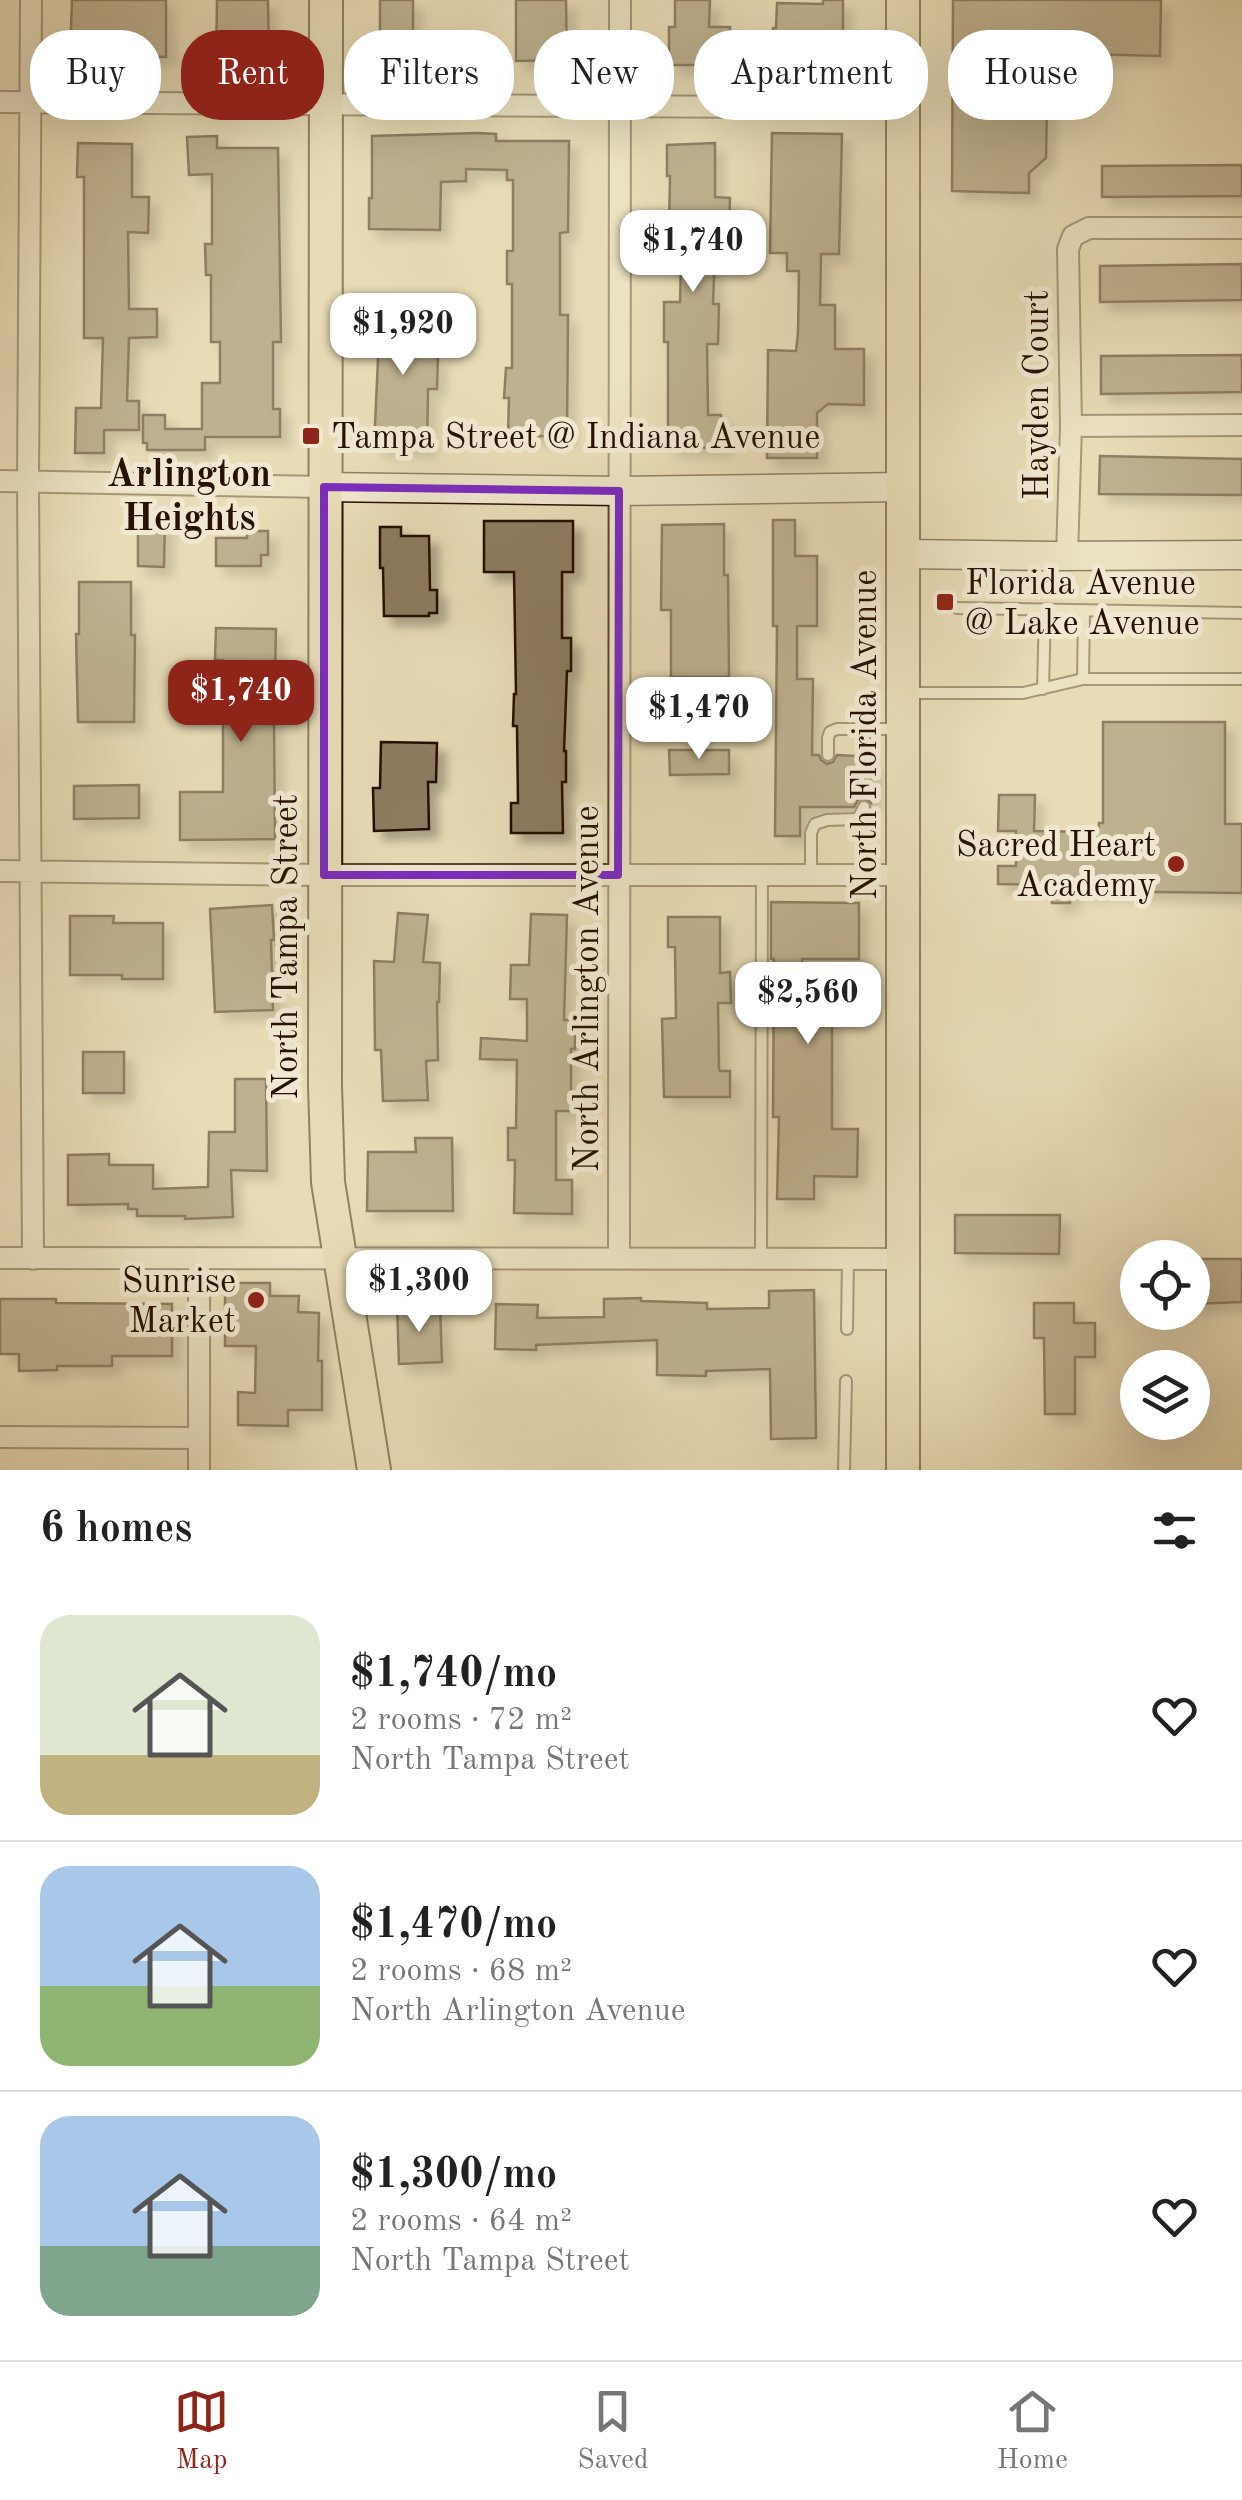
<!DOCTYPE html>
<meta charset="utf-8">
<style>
:root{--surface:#fff;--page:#f6f6f6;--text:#222;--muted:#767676;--line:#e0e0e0;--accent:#8f2418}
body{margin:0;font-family:"Old Standard TT",serif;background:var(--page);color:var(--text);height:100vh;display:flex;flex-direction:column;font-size:38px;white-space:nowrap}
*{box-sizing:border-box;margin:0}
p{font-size:32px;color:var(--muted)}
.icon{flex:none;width:55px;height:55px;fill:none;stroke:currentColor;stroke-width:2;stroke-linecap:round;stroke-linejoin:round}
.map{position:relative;height:1470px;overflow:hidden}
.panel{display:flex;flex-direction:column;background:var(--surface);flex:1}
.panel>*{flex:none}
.banner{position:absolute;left:30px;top:30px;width:1182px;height:90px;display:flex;gap:20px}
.controls{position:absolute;left:1120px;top:1240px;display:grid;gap:20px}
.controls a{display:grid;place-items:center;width:90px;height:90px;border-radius:50%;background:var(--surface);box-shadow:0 10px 40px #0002;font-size:50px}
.price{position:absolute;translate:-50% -85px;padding:0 22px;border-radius:20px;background:#fff;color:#222;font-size:32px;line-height:65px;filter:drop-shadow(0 2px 5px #0008)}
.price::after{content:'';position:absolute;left:50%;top:60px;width:30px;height:22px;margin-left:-15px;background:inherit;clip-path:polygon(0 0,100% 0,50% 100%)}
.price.selected{background:var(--accent);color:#fff}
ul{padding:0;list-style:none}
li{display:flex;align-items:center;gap:30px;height:250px;padding:0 40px}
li+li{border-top:2px solid var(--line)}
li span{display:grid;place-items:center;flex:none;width:280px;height:200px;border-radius:30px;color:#555}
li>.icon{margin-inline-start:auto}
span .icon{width:120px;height:120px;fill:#fffc;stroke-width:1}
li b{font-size:42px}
h2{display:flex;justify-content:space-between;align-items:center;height:120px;padding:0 40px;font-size:42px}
.pill{padding:0 35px;border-radius:40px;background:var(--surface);box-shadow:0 10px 40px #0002;font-size:35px;line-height:90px}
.pill.selected{background:var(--accent);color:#fff}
.tabs{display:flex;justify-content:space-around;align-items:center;height:140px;border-top:2px solid var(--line);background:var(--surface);font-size:28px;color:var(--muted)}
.tabs a{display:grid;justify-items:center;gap:5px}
.tabs .selected{color:var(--accent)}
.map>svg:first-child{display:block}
.building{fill:#8c7b60;stroke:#281101;stroke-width:2.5;filter:url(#shadow)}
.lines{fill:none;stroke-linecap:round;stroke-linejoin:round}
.lane-casing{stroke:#58442e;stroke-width:14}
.street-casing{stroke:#58442e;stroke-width:24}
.secondary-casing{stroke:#281101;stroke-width:31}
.primary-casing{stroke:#281101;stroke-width:36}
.lane{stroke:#f0e8d0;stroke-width:10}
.street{stroke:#f0e8d0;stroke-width:20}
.secondary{stroke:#f0e8d0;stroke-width:28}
.primary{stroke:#e8dcb7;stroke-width:32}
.marked{fill:none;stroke:#7b2cbf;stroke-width:8;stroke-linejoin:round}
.poi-dot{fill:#8f2418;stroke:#f0e8d0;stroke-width:4}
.labels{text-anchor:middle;stroke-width:10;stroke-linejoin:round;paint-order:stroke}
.street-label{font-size:35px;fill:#281101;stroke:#f0e8d0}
.poi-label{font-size:35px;fill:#281101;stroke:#f0e8d0;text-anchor:start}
.neighbourhood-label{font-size:38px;font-weight:bold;fill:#281101;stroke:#f0e8d0}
</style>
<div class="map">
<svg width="1242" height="1470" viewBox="0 0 1242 1470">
<defs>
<filter id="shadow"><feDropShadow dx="9" dy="9" stdDeviation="5" flood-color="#0004"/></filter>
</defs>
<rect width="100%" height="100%" fill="#e8dcb7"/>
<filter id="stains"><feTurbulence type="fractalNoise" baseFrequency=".002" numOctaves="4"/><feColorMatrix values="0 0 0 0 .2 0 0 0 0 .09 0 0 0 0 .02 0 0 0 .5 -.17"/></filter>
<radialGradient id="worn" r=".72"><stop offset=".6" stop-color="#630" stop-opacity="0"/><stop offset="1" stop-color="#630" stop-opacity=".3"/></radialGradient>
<path class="building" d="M72 0H166V57L70 55Z
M217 0H268L269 64 216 65Z
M380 0H413V68H380Z
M516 0H566L567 60 516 61Z
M675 0H710L709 27H730V65H669V27H675Z
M823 0H843V38H802V71H773V28H776L777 3 823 4Z
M953 0H1161L1160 56 1048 53 1046 158 1029 173V193L952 191Z
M478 133 496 134V141H569L568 232 560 233V315H568L567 437 508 435 509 398H504L506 368H512V284H507V251H513V180H507V170L466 169V181L441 182 440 230 369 229V198H372V136Z
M772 133 842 134 839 254H821L820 305H835V349H864V405L828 404 817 413V458H767L768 350 796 351 798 333 799 271H787V253H770Z
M217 136V148H278L281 342H273V409H280V437H205V450H147V443H143V415H165V429H202V383H220V342H211V275H206L205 244H212V174L189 175 187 137Z
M78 143 132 144V197H149L148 233 128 232 129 309H157V337L129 338 127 401H139V430H104V453H75L76 408H101L103 338H84V177H77Z
M715 143V197L730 198 729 229H716L713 304H719L718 344H707L708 415H721V448L668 447V342H664V302H680L682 229H669L670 176H667V145Z
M1242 165V196L1102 197V166Z
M1242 264V300L1100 302V266Z
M376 306H425L424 355 438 356 437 389H428L427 448 374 447 379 337H376Z
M1242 355V392L1101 394V356Z
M1100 456 1242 459V495L1099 494Z
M138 519 165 520 164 567 138 566Z
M773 520H795V556H817V626H797V679H813L812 755H819L821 760 827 764 833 762 837 755 855 756 857 761 863 765 872 759 871 803 864 798 858 800 854 807H800V836H775L777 626H773Z
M484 521H573V572H562V638H571V671H567L564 751H566V782H562L563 833H511V803H518L517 726H513L514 694H516L514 572H484Z
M724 524V575H728L729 677H671V610H661L662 525Z
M380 527H401V536H429L430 590H437V613H429V616H384L383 568H380Z
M247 531H268V555H261V566H216V538H247Z
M79 582H131V635H135L134 722H78L76 634H79Z
M216 628 276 629 274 719 275 839 180 840V792H223V660H215Z
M1103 722H1225V824H1242V893L1070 891V903H1052V885L998 884V866H1016V831H998L999 795H1035L1034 831 1098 832 1099 823H1103Z
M381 742 437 743 436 782H428L429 829 374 831 373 788H380Z
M669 750H729V774L670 775Z
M139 785V818L74 819V786Z
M771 902 859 903V959H802L801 1013 832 1014V1129H858L857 1177 814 1176V1199H777L779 1117H773L774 959H771Z
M272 905 274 940H271L273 1010 215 1012 210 909Z
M398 913 428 915 423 962 440 963 439 1002H437L438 1060 426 1061 428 1100 383 1101 381 1050H375L374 961 394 962Z
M531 914 567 915 564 1020H575V1049H571V1111H556V1180H572V1214L514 1213 515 1160H508V1128H516L517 1060 480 1059 481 1038 527 1041V999H510L511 965H529Z
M70 916H114L113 923H163V979H122V975H70Z
M668 917H720V973L730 972 731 1003H718L719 1069 720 1071H730V1097H664L662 1019 676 1018 675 947H668Z
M83 1052H124V1093H83Z
M235 1079H266L267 1171 231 1170 233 1217 185 1219V1216H137V1209H128V1204L68 1205V1155L109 1154V1165H153V1189L208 1187 209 1132H235Z
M415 1138H452L453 1211H367L368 1152H416Z
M955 1215H1060L1059 1254 955 1253Z
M1192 1259H1242V1302L1192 1304Z
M225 1283H270V1296H299L298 1312 319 1313 318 1361H322V1410H288V1426L238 1425V1392L255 1393 256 1346H225Z
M814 1290 816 1438 771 1439 770 1369 706 1371V1376L657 1375V1340L536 1345V1350L495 1349 496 1304 538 1305 537 1318 604 1317V1299L641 1298V1301L707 1303V1309L769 1308V1291Z
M0 1299H56V1303L172 1304V1356H112V1366H57V1370L19 1371V1354H0Z
M1034 1303H1074V1323H1095V1357H1075V1414H1045L1044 1338H1034Z
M440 1306 442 1362 399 1364 397 1307Z"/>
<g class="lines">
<g class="lane-casing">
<path id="lane" d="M957 608 1242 613
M1083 679 1084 610
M1043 689 1045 610
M910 693H1023L1083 679H1242
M828 755V738L830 732 837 729H864
M864 756V729H897
M811 875V833L815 824 827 820 858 819 864 807
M761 1259 762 876
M847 1329 848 1259
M844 1470 846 1381"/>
</g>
<g class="street-casing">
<path id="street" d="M31 0 28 482 33 1259
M0 102 902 108
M1071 426 1242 425
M0 481 324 487
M1067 556 1071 426 1068 249 1073 236 1089 228H1242
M0 871 324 875H904
M0 1258 904 1259
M199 1258V1470
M619 1258 620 0
M0 1437 199 1438"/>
</g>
<g class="secondary-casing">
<path id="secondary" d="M324 487 619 491 903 487
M904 554 1050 556 1242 555"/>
</g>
<g class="primary-casing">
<path id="primary" d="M326 0 325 1085 328 1182 374 1470
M903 0V1470"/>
</g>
<use href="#lane" class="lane"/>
<use href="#street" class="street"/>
<use href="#secondary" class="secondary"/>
<use href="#primary" class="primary"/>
</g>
<path d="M0 0H1242V1470H0ZM324 487 619 491 618 875H324Z" fill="#e8dcb7" fill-opacity=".55" fill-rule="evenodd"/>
<path class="marked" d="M324 487 619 491 618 875H324Z"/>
<g class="poi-dot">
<rect x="301" y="426" width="20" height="20" rx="5"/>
<rect x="935" y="592" width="20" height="20" rx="5"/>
<circle cx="1176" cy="864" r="10"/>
<circle cx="256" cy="1300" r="10"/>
</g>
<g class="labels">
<g class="street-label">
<text transform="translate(1036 395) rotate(-90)" y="12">Hayden Court</text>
<text transform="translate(864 735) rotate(-90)" y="12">North Florida Avenue</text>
<text transform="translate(285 947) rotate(-90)" y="12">North Tampa Street</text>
<text transform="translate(586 989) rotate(-90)" y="12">North Arlington Avenue</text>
</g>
<g class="poi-label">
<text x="331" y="448">Tampa Street @ Indiana Avenue</text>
<text x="965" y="594">Florida Avenue<tspan x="965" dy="40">@ Lake Avenue</tspan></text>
<text x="1156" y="856" text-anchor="end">Sacred Heart<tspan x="1156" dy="40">Academy</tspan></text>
<text x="236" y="1292" text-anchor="end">Sunrise<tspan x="236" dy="40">Market</tspan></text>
</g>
<g class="neighbourhood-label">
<text x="189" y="486">Arlington<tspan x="189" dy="44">Heights</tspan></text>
</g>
</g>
<rect width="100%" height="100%" filter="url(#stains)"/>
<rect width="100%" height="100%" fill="url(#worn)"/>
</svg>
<div class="controls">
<a><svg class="icon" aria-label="locate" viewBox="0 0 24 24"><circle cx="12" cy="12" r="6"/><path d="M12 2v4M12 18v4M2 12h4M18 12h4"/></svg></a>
<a><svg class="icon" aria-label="layers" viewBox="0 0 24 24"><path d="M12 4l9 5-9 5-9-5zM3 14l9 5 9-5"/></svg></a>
</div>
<b class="price" style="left:693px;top:295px">$1,740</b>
<b class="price" style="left:403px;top:378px">$1,920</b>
<b class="price selected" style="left:241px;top:745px">$1,740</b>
<b class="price" style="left:699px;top:762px">$1,470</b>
<b class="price" style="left:808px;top:1047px">$2,560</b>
<b class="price" style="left:419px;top:1335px">$1,300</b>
<div class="banner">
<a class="pill">Buy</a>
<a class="pill selected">Rent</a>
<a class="pill">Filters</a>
<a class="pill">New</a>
<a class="pill">Apartment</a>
<a class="pill">House</a>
</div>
</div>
<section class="panel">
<h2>6 homes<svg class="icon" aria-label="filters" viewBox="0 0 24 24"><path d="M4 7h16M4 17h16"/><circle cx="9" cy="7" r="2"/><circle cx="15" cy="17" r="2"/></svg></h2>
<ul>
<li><span style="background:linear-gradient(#dfe7d0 70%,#c2b280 0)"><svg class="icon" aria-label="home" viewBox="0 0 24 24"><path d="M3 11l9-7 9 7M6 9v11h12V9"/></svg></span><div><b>$1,740/mo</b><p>2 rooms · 72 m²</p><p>North Tampa Street</p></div><svg class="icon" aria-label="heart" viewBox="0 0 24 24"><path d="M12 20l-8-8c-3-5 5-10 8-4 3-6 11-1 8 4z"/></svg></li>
<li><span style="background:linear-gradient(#a9c7e8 60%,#8fb573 0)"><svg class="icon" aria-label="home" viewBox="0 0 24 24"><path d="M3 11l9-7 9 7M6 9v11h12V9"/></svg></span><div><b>$1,470/mo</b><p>2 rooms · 68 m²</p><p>North Arlington Avenue</p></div><svg class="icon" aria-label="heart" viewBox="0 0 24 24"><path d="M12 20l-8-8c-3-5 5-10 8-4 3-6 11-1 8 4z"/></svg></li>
<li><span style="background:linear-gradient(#a9c7e8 65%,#7fa58c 0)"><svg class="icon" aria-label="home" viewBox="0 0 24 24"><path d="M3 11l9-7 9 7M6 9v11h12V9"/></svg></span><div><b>$1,300/mo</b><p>2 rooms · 64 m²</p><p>North Tampa Street</p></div><svg class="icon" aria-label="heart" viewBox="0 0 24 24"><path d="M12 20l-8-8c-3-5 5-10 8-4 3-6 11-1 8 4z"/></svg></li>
</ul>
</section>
<nav class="tabs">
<a class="selected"><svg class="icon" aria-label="map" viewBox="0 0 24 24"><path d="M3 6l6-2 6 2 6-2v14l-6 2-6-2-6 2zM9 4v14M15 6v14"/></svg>Map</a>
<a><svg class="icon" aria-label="saved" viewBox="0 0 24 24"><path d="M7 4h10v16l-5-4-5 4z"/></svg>Saved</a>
<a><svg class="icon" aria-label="home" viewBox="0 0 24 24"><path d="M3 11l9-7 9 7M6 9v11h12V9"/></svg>Home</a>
</nav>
